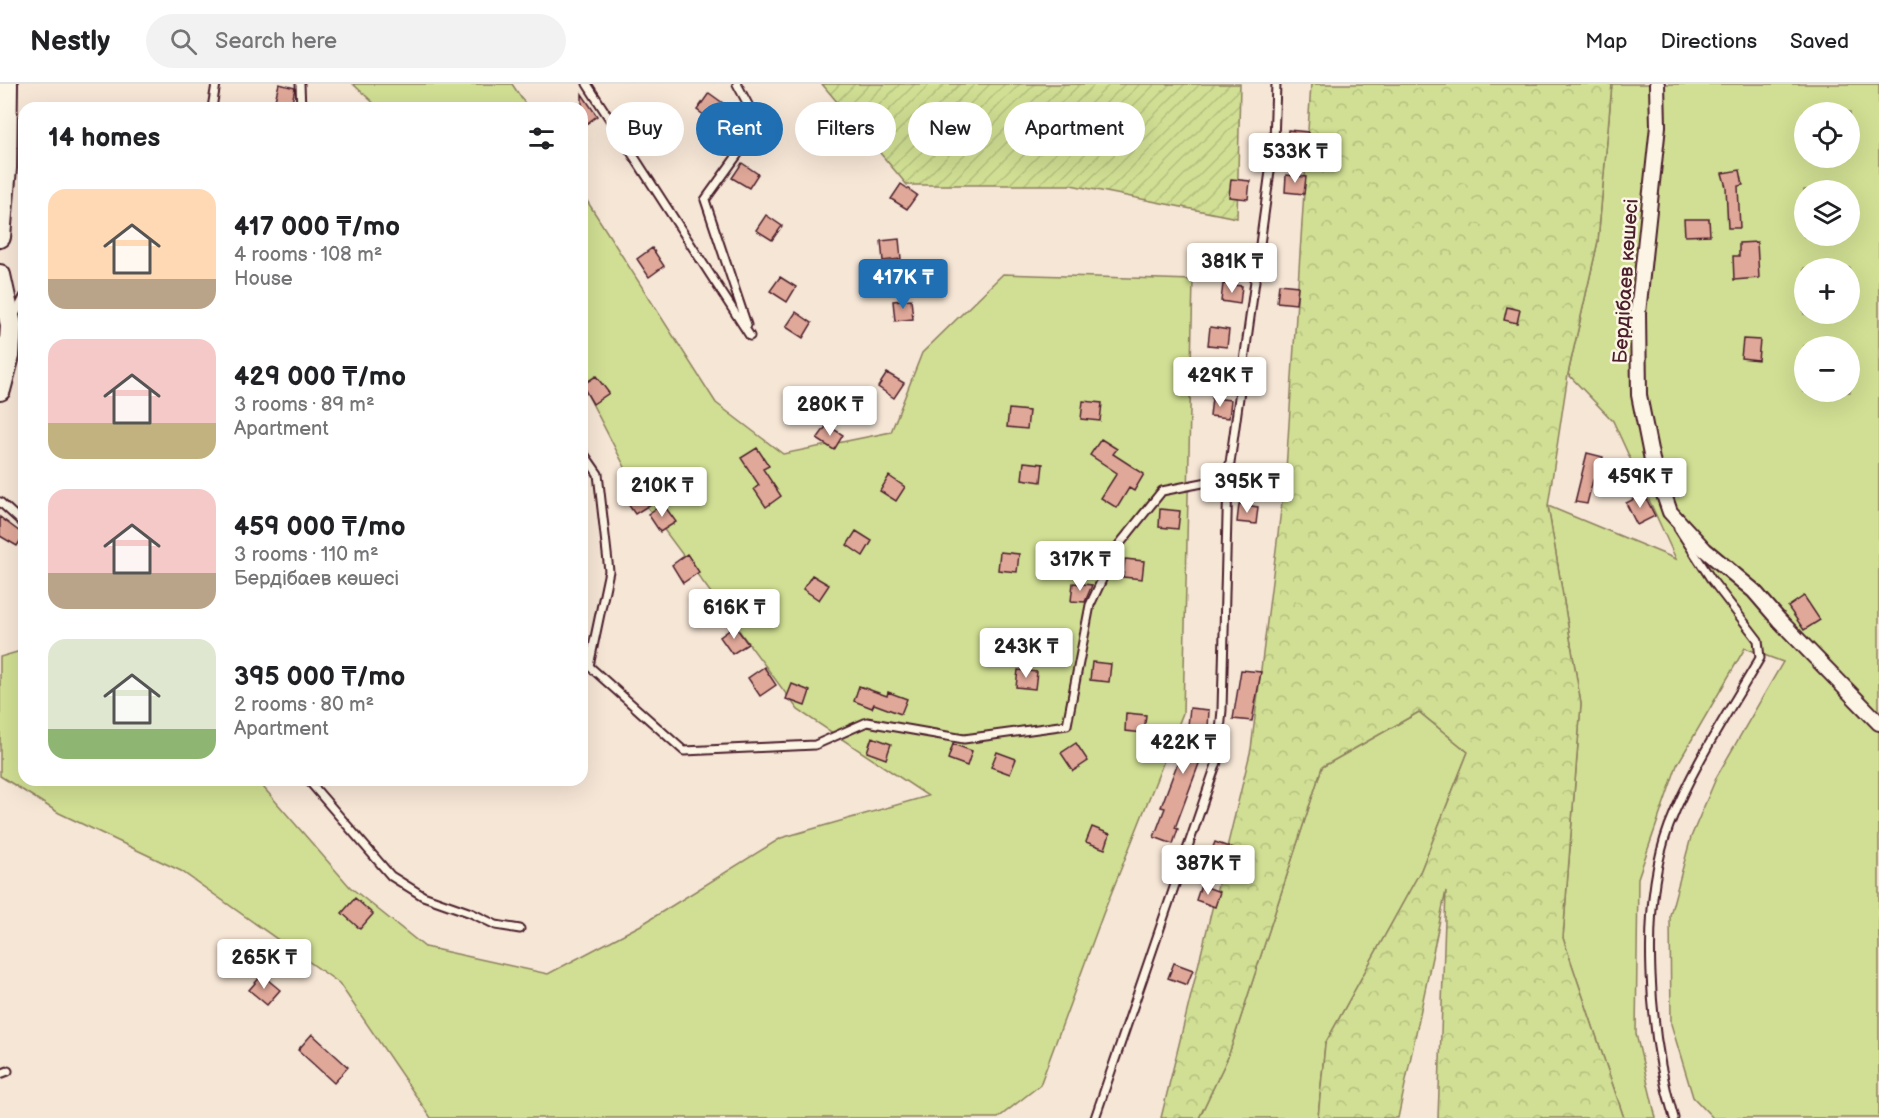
<!DOCTYPE html>
<meta charset="utf-8">
<style>
:root{--surface:#fff;--page:#f2f2f2;--text:#202124;--muted:#757577;--line:#e0e0e0;--accent:#1f6fb2}
body{margin:0;font-family:"Balsamiq Sans",sans-serif;background:var(--page);color:var(--text);height:100vh;display:flex;flex-direction:column;font-size:22px;white-space:nowrap}
*{box-sizing:border-box;margin:0}
p{font-size:20px;color:var(--muted)}
.icon{flex:none;width:33px;height:33px;fill:none;stroke:currentColor;stroke-width:2;stroke-linecap:round;stroke-linejoin:round}
.map{position:relative;flex:1;overflow:hidden}
.side{position:absolute;left:18px;top:18px;width:570px;height:684px;display:flex;flex-direction:column;background:var(--surface);border-radius:18px;box-shadow:0 6px 24px #0002}
.side>*{flex:none}
.hud{position:absolute;left:606px;top:18px;width:570px;height:54px;display:flex;gap:12px}
.buttons{position:absolute;left:1794px;top:18px;display:grid;gap:12px}
.buttons a{display:grid;place-items:center;width:66px;height:66px;border-radius:50%;background:var(--surface);box-shadow:0 6px 24px #0002;font-size:30px}
.price{position:absolute;translate:-50% -51px;padding:0 14px;border-radius:6px;background:#fff;color:#222;font-size:20px;line-height:39px;filter:drop-shadow(0 2px 3px #0008)}
.price::after{content:'';position:absolute;left:50%;top:36px;width:18px;height:14px;margin-left:-9px;background:inherit;clip-path:polygon(0 0,100% 0,50% 100%)}
.price.selected{background:var(--accent);color:#fff}
ul{padding:0;list-style:none}
li{display:flex;align-items:center;gap:18px;height:150px;padding:0 30px}
li span{display:grid;place-items:center;flex:none;width:168px;height:120px;border-radius:18px;color:#555}
li>.icon{margin-inline-start:auto}
span .icon{width:72px;height:72px;fill:#fffc;stroke-width:1}
li b{font-size:26px}
h2{display:flex;justify-content:space-between;align-items:center;height:72px;padding:0 30px;font-size:26px}
.chip{padding:0 21px;border-radius:27px;background:var(--surface);box-shadow:0 6px 24px #0002;font-size:21px;line-height:54px}
.chip.selected{background:var(--accent);color:#fff}
header{display:flex;align-items:center;gap:36px;box-sizing:border-box;height:84px;padding:0 30px;background:var(--surface);border-bottom:2px solid var(--line)}
header strong{font-size:28px}
nav{display:flex;gap:33px;margin-inline-start:auto;font-size:21px}
.search{width:420px;height:54px;background:var(--page);display:flex;align-items:center;gap:15px;box-sizing:border-box;padding:0 21px;border-radius:33px;color:var(--muted);font-size:22px}
.map>svg:first-child{display:block}
.grass{fill:#d0df93;stroke:#8d7f5f;stroke-width:1.5;fill-rule:evenodd}
.forest{fill:url(#forest-crowns);stroke:#8d7f5f;stroke-width:1.5}
.garden{fill:url(#garden-furrows);stroke:#8d7f5f;stroke-width:1.5}
.building{fill:#e0a899;stroke:#4a1f2b;stroke-width:1.5}
.lines{fill:none;stroke-linecap:round;stroke-linejoin:round}
.lane-casing{stroke:#4a1f2b;stroke-width:11}
.street-casing{stroke:#4a1f2b;stroke-width:18}
.secondary-casing{stroke:#4a1f2b;stroke-width:24}
.lane{stroke:#fcf5e5;stroke-width:7}
.street{stroke:#fcf5e5;stroke-width:14}
.secondary{stroke:#fcf5e5;stroke-width:20}
.labels{text-anchor:middle;stroke-width:5;stroke-linejoin:round;paint-order:stroke}
.street-label{font-size:20px;fill:#4a1f2b;stroke:#fcf5e5}
</style>
<header>
<strong>Nestly</strong>
<div class="search"><svg class="icon" aria-label="search" viewBox="0 0 24 24"><circle cx="10" cy="10" r="6"/><path d="M15 15l6 6"/></svg>Search here</div>
<nav><a>Map</a><a>Directions</a><a>Saved</a></nav>
</header>
<div class="map">
<svg width="1879" height="1034" viewBox="0 0 1879 1034">
<defs>
<pattern id="forest-crowns" width="20" height="18" patternUnits="userSpaceOnUse" patternTransform="scale(1.5)"><rect width="20" height="18" fill="#d0df93"/><path d="M2 6a3 3 0 1 1 6 0M12 15a3 3 0 1 1 6 0" fill="none" stroke="#b4bf7f"/></pattern>
<pattern id="garden-furrows" width="10" height="10" patternUnits="userSpaceOnUse" patternTransform="scale(1.5)"><rect width="10" height="10" fill="#d0df93"/><path d="M-1 1l2-2M0 10L10 0M9 11l2-2" fill="none" stroke="#b4bf7f"/></pattern>
</defs>
<rect width="100%" height="100%" fill="#f6e6d6"/>
<filter id="ink" filterUnits="userSpaceOnUse"><feTurbulence type="fractalNoise" baseFrequency=".0167" numOctaves="2"/><feDisplacementMap in="SourceGraphic" scale="12" xChannelSelector="R" yChannelSelector="G"/><feConvolveMatrix kernelMatrix="1 2 1 2 8 2 1 2 1" color-interpolation-filters="sRGB"/></filter>
<g filter="url(#ink)">
<path class="grass" d="M353 0H512L528 24H379Z
M1612 0H1879V1034H1713L1693 1013 1671 940 1670 831 1691 753 1717 692 1783 578 1745 564 1677 681 1638 794 1636 950 1656 1034H1624L1563 854 1581 620 1548 422 1676 475 1613 337 1568 290 1598 157ZM1804 28H1850V74H1804ZM1804 106H1850V152H1804ZM1804 184H1850V230H1804ZM1804 262H1850V308H1804Z
M582 109 716 319 783 370 891 348 922 269 1003 190 1193 196 1183 629 1103 830 1040 1001 998 1034H431L339 899 181 787 59 729 0 692V573L24 566V696H257L350 803 425 863 548 890 641 841 781 754 928 712 798 626 642 416 582 300Z
M1419 628 1468 668 1421 786 1325 960 1318 1034H1199L1228 973 1322 683Z"/>
<path class="forest" d="M1311 0H1612L1598 157 1568 290 1548 422 1581 620 1563 854 1624 1034H1438L1446 807 1398 1034H1318L1325 960 1421 786 1468 668 1419 628 1322 683 1228 973 1199 1034H1161L1251 665 1286 386Z"/>
<path class="garden" d="M822 0H1240L1237 134 1071 101H907Z"/>
<path class="building" d="M279 0 295 4 291 24 274 20Z
M709 9 727 22 715 39 697 26Z
M582 10 597 32 582 43Z
M816 30 833 42 821 59 803 47Z
M1288 46 1308 48 1306 66 1286 64Z
M742 79 758 90 749 104 732 94Z
M1740 86 1743 101 1738 102 1740 144H1728L1726 103 1722 89Z
M1286 91 1306 93 1304 110 1285 108Z
M1231 95 1250 97 1248 115 1229 113Z
M901 100 917 111 907 125 891 115Z
M766 131 782 142 772 156 756 146Z
M1684 135H1709L1710 151 1685 152Z
M899 155 901 175 883 177 881 157Z
M1757 158 1759 194 1734 196 1733 172H1739V159Z
M652 164 664 182 649 193 637 175Z
M780 193 796 203 787 218 770 207Z
M1223 200 1242 202 1240 220 1221 217Z
M1279 200 1298 202 1296 220 1277 218Z
M911 215 913 235 895 237 893 217Z
M1507 223 1520 226 1517 239 1504 236Z
M796 228 812 239 803 254 786 243Z
M1210 243 1229 246 1227 263 1208 261Z
M1743 255 1760 256 1758 276 1741 274Z
M887 289 904 299 894 314 878 303Z
M596 292 609 309 593 320 582 301Z
M1212 314 1231 316 1229 334 1210 332Z
M1083 317 1102 319 1100 337 1081 335Z
M1009 325 1029 327 1027 345 1007 343Z
M827 341 843 351 834 366 817 355Z
M1101 355 1117 365 1113 370 1144 390 1134 407 1129 404 1117 424 1101 414 1117 389 1090 371Z
M757 364 769 382 763 385 781 412 766 423 754 405 759 401 741 374Z
M1587 369 1603 373 1597 397 1593 396 1587 420 1575 418Z
M1024 378 1043 380 1041 398 1022 395Z
M889 392 905 403 896 417 880 407Z
M639 402 651 420 635 430 623 413Z
M1644 410 1655 432 1637 441 1626 419Z
M663 420 676 438 660 448 648 430Z
M1239 420 1258 423 1256 440 1237 438Z
M1160 425 1180 427 1178 445 1159 443Z
M0 433 24 451 17 462 0 452Z
M856 447 872 457 863 472 847 461Z
M1000 468 1019 470 1017 488 998 486Z
M687 470 699 488 683 499 672 481Z
M1125 475 1144 477 1142 495 1123 493Z
M812 491 829 501 819 516 803 505Z
M1073 499 1092 501 1085 518 1071 517Z
M1804 512 1820 536 1804 546 1788 523Z
M735 542 748 560 732 570 720 553Z
M1092 578 1111 580 1109 598 1090 596Z
M764 583 776 601 760 612 748 594Z
M1018 586 1037 588 1035 605 1016 603Z
M1241 586 1261 588 1252 637 1233 635Z
M792 600 810 607 805 622 786 615Z
M859 602 887 612 888 608 907 615 901 630 874 620 872 624 854 617Z
M1190 624 1209 626 1208 644H1203L1200 677 1175 744 1178 745 1173 760 1154 753 1165 724 1161 723 1181 670 1183 650H1187Z
M1126 629 1146 631 1144 649 1125 647Z
M872 653 891 660 886 675 867 668Z
M1076 659 1088 677 1073 687 1061 669Z
M953 660 972 667 967 682 948 675Z
M997 668 1016 675 1010 690 991 683Z
M1092 743 1110 750 1105 765 1086 758Z
M1215 758 1234 765 1228 780 1209 773Z
M1201 801 1220 808 1215 823 1196 816Z
M355 814 373 830 360 845 342 829Z
M1174 879 1193 886 1187 901 1168 894Z
M262 891 280 906 267 921 249 906Z
M312 950 348 983 334 999 298 966Z"/>
<g class="lines">
<g class="lane-casing">
<path id="lane" d="M300 0 301 24
M587 0 750 252
M737 0 759 41 705 116 747 241
M212 24 216 0
M14 233 24 213
M582 367 598 390 609 487 589 582 684 667 815 661 867 638 964 655 1067 641 1090 521 1118 462 1162 407 1228 394
M0 418 24 440
M308 696 391 792 423 812 471 829 496 841 520 845
M0 990 8 987
M1095 1034 1217 678 1222 626 1228 394 1274 58 1276 0
M1674 1034C1649 953 1639 822 1669 742 1692 683 1728 629 1760 574L1758 556 1711 495 1678 444"/>
</g>
<g class="street-casing">
<path id="street" d="M1657 0 1658 42 1638 229 1639 311 1652 376 1670 428 1705 466 1754 507 1779 536 1879 639"/>
</g>
<g class="secondary-casing">
<path id="secondary" d="M0 153 6 84 7 0
M0 191 11 241 9 272 0 306"/>
</g>
<use href="#lane" class="lane"/>
<use href="#street" class="street"/>
<use href="#secondary" class="secondary"/>
</g>
</g>
<g class="labels">
<g class="street-label">
<text transform="translate(1625 197) rotate(-86)" y="7">Бердібаев көшесі</text>
</g>
</g>
</svg>
<div class="buttons">
<a><svg class="icon" aria-label="locate" viewBox="0 0 24 24"><circle cx="12" cy="12" r="6"/><path d="M12 2v4M12 18v4M2 12h4M18 12h4"/></svg></a>
<a><svg class="icon" aria-label="layers" viewBox="0 0 24 24"><path d="M12 4l9 5-9 5-9-5zM3 14l9 5 9-5"/></svg></a>
<a>+</a>
<a>−</a>
</div>
<b class="price" style="left:1295px;top:100px">533K ₸</b>
<b class="price" style="left:1232px;top:210px">381K ₸</b>
<b class="price selected" style="left:903px;top:226px">417K ₸</b>
<b class="price" style="left:1220px;top:324px">429K ₸</b>
<b class="price" style="left:830px;top:353px">280K ₸</b>
<b class="price" style="left:1640px;top:425px">459K ₸</b>
<b class="price" style="left:1247px;top:430px">395K ₸</b>
<b class="price" style="left:662px;top:434px">210K ₸</b>
<b class="price" style="left:1080px;top:508px">317K ₸</b>
<b class="price" style="left:734px;top:556px">616K ₸</b>
<b class="price" style="left:1026px;top:595px">243K ₸</b>
<b class="price" style="left:1183px;top:691px">422K ₸</b>
<b class="price" style="left:1208px;top:812px">387K ₸</b>
<b class="price" style="left:264px;top:906px">265K ₸</b>
<div class="hud">
<a class="chip">Buy</a>
<a class="chip selected">Rent</a>
<a class="chip">Filters</a>
<a class="chip">New</a>
<a class="chip">Apartment</a>
</div>
<section class="side">
<h2>14 homes<svg class="icon" aria-label="filters" viewBox="0 0 24 24"><path d="M4 7h16M4 17h16"/><circle cx="9" cy="7" r="2"/><circle cx="15" cy="17" r="2"/></svg></h2>
<ul>
<li><span style="background:linear-gradient(#ffd9b3 75%,#b9a48a 0)"><svg class="icon" aria-label="home" viewBox="0 0 24 24"><path d="M3 11l9-7 9 7M6 9v11h12V9"/></svg></span><div><b>417 000 ₸/mo</b><p>4 rooms · 108 m²</p><p>House</p></div></li>
<li><span style="background:linear-gradient(#f6c9c9 70%,#c2b280 0)"><svg class="icon" aria-label="home" viewBox="0 0 24 24"><path d="M3 11l9-7 9 7M6 9v11h12V9"/></svg></span><div><b>429 000 ₸/mo</b><p>3 rooms · 89 m²</p><p>Apartment</p></div></li>
<li><span style="background:linear-gradient(#f6c9c9 70%,#b9a48a 0)"><svg class="icon" aria-label="home" viewBox="0 0 24 24"><path d="M3 11l9-7 9 7M6 9v11h12V9"/></svg></span><div><b>459 000 ₸/mo</b><p>3 rooms · 110 m²</p><p>Бердібаев көшесі</p></div></li>
<li><span style="background:linear-gradient(#dfe7d0 75%,#8fb573 0)"><svg class="icon" aria-label="home" viewBox="0 0 24 24"><path d="M3 11l9-7 9 7M6 9v11h12V9"/></svg></span><div><b>395 000 ₸/mo</b><p>2 rooms · 80 m²</p><p>Apartment</p></div></li>
</ul>
</section>
</div>
